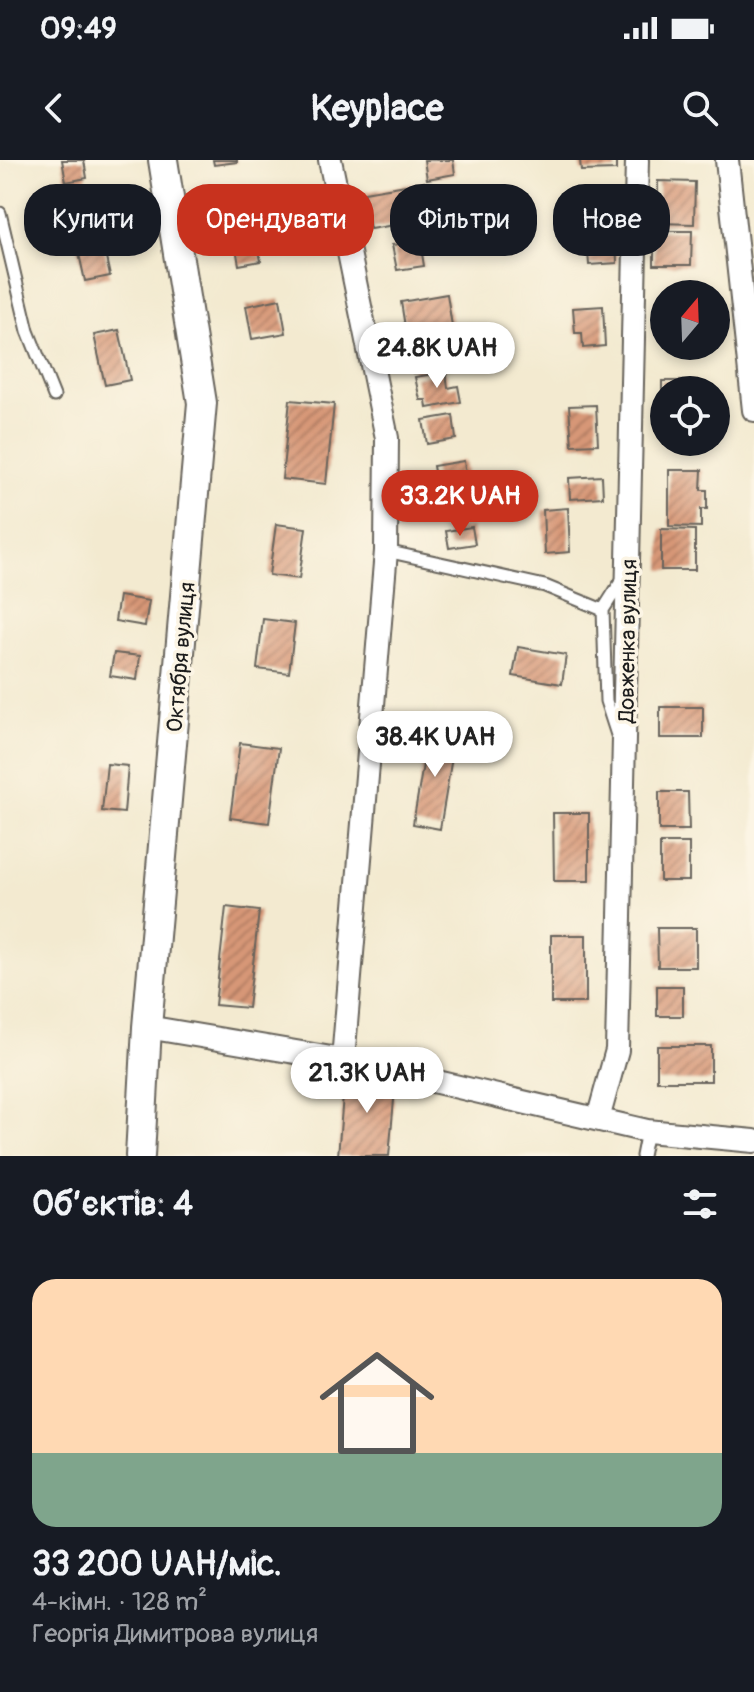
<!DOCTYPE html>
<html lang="uk">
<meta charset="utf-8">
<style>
:root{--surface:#171b24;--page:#20242c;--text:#f1f3f6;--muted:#9ea1a6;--accent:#c8321e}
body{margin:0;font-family:Pangolin,sans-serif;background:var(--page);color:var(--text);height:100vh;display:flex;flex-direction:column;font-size:30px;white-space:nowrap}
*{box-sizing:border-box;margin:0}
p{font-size:26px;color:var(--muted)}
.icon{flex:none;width:44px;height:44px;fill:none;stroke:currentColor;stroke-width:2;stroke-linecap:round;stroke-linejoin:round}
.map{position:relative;height:996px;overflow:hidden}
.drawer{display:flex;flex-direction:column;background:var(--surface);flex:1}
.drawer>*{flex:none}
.hud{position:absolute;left:24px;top:24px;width:706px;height:72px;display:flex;gap:16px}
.needle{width:52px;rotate:19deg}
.buttons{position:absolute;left:650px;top:120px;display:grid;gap:16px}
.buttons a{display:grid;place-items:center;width:80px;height:80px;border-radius:50%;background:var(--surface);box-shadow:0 4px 12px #0003;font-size:40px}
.price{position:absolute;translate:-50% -68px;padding:0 18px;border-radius:28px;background:#fff;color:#222;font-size:26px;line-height:52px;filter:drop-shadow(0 2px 4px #0008)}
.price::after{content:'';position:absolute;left:50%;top:48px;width:24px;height:18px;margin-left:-12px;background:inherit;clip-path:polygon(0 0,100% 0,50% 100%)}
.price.selected{background:var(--accent);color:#fff}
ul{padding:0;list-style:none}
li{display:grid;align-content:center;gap:16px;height:424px;padding:0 32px}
li span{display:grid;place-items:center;height:248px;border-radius:24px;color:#555}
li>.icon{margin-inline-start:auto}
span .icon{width:144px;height:144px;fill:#fffc;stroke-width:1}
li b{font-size:34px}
h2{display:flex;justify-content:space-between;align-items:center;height:96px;padding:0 32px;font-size:34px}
.chip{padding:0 28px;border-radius:32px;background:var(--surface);box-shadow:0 4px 12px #0003;font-size:28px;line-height:72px}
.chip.selected{background:var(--accent);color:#fff}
.status{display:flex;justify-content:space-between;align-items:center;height:56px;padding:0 40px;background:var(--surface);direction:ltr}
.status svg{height:22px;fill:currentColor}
header{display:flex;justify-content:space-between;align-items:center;height:104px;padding:0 32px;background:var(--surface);font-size:36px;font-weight:700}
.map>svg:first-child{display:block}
.building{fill:url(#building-hatch)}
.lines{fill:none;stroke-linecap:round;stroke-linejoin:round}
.service-casing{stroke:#67645b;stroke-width:15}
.minor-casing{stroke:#67645b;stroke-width:26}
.tertiary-casing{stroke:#67645b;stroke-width:32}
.service{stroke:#fff;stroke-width:11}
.minor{stroke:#fff;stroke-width:22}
.tertiary{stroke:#fff;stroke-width:28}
.labels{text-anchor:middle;stroke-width:7;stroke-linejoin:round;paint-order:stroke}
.street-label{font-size:22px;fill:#1c1c1c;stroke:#fcf5e5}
</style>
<div class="status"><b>09:49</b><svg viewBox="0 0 49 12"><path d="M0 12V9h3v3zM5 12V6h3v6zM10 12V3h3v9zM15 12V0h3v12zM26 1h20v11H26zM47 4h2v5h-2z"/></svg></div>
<header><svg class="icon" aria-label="back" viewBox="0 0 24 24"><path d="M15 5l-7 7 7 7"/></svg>Keyplace<svg class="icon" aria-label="search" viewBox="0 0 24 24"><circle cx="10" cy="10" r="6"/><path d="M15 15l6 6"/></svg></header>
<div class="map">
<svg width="754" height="996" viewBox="0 0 754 996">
<defs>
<pattern id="building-hatch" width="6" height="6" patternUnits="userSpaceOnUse" patternTransform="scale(2)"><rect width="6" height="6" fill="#d79777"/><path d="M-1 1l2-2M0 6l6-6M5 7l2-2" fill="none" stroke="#ae7a61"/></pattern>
</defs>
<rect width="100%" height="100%" fill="#fcf5e5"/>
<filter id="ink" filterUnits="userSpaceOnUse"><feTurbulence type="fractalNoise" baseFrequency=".0125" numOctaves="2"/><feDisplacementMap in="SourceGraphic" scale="16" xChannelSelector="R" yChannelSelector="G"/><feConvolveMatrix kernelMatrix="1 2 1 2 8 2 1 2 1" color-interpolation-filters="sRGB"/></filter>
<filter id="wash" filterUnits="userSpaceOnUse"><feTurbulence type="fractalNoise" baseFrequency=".006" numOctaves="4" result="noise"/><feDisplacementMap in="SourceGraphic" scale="32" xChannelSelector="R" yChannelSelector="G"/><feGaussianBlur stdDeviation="1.8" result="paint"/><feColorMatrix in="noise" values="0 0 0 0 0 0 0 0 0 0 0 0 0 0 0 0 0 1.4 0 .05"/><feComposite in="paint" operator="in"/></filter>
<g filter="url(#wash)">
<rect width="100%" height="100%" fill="#f3ead0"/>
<g id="blocks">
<path class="building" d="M62 0H84L87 18 66 22Z
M213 0H237V2L214 5Z
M424 0H453L455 14 427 19Z
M580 0H616V10L581 11Z
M658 21 695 22 694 64 658 63Z
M424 22 430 59 370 69 364 32Z
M252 56 261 101 239 105 231 59Z
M99 66 110 116 85 121 74 71Z
M654 71H692L691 105H654Z
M616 77 617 103 589 105 587 78Z
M420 81 424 106 397 110 392 85Z
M447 134 452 166 439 168 440 174 407 179 401 142Z
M280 139 286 173 252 179 246 146Z
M603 146 605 186 583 188 582 173H575L573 148Z
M119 170 130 220 105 225 94 175Z
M441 187 444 208 413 213 410 192Z
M446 212 448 228 458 226 461 242 427 248 426 240H420L415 217Z
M662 221H695V230H662Z
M290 240 334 244 326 324 282 319Z
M596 245 598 284 572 285 569 246Z
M453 255 456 279 427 284 423 260Z
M464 301 472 352 442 357 433 306Z
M669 310H702L701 330H707V349H701V367L669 366Z
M602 316 603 337 570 339 569 318Z
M568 348 570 392 545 394 543 350Z
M276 364 306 368 299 419 269 415Z
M472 367 475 384 449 388 446 371Z
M661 369 695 370V410H661Z
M119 436 149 441 145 466 115 461Z
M263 459 295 463 289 513 257 509Z
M518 487 566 495 562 524 513 516Z
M114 493 140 496 137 520 110 516Z
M660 547H703V578H660Z
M429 569 456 573 440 669 413 664Z
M240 583 279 588 269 663 230 658Z
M107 604 128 606 124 653 102 651Z
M659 632H688L689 670H659Z
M553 653H589V721H554Z
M660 683H689V721H660Z
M226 747 259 751 248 848 215 845Z
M657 768H696V807H658Z
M551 775H586V843H551Z
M657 826H683V856H657Z
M657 886H711V921H657Z
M345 912 396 917 389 996H338Z"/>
</g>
</g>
<g filter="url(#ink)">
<use href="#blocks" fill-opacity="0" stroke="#67645b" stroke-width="2"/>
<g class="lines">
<g class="service-casing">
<path id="service" d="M0 53 28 171 54 236
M386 391 545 426 603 450 624 417
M603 450 606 541 617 575
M642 996 647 971"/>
</g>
<g class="minor-casing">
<path id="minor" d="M330 0 387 278 386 391 343 900
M727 0 754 250
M147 867 343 900 647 971 754 981
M598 959 617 890 637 0"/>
</g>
<g class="tertiary-casing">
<path id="tertiary" d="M140 996 147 867 202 243 163 0"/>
</g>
<use href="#service" class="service"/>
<use href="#minor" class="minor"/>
<use href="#tertiary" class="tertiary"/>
</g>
</g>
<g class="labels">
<g class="street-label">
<text transform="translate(627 481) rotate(-89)" y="8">Довженка вулиця</text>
<text transform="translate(180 497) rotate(-85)" y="8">Октября вулиця</text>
</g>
</g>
</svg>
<div class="buttons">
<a><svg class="needle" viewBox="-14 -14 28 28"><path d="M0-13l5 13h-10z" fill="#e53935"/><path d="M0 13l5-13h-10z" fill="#9ea1a6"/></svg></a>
<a><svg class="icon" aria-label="locate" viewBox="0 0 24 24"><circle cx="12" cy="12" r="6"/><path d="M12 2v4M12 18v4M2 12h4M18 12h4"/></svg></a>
</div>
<b class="price" style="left:437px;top:230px">24.8K UAH</b>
<b class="price selected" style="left:460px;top:378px">33.2K UAH</b>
<b class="price" style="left:435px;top:619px">38.4K UAH</b>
<b class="price" style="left:367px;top:955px">21.3K UAH</b>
<div class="hud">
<a class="chip">Купити</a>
<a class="chip selected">Орендувати</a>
<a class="chip">Фільтри</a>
<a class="chip">Нове</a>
</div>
</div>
<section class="drawer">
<h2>Об’єктів: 4<svg class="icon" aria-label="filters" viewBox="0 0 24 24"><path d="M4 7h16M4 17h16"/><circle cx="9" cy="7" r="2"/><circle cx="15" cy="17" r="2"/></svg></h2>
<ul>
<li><span style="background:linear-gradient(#ffd9b3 70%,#7fa58c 0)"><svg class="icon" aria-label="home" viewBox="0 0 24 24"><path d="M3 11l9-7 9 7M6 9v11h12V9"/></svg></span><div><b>33 200 UAH/міс.</b><p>4-кімн. · 128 m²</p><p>Георгія Димитрова вулиця</p></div></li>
</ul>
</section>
